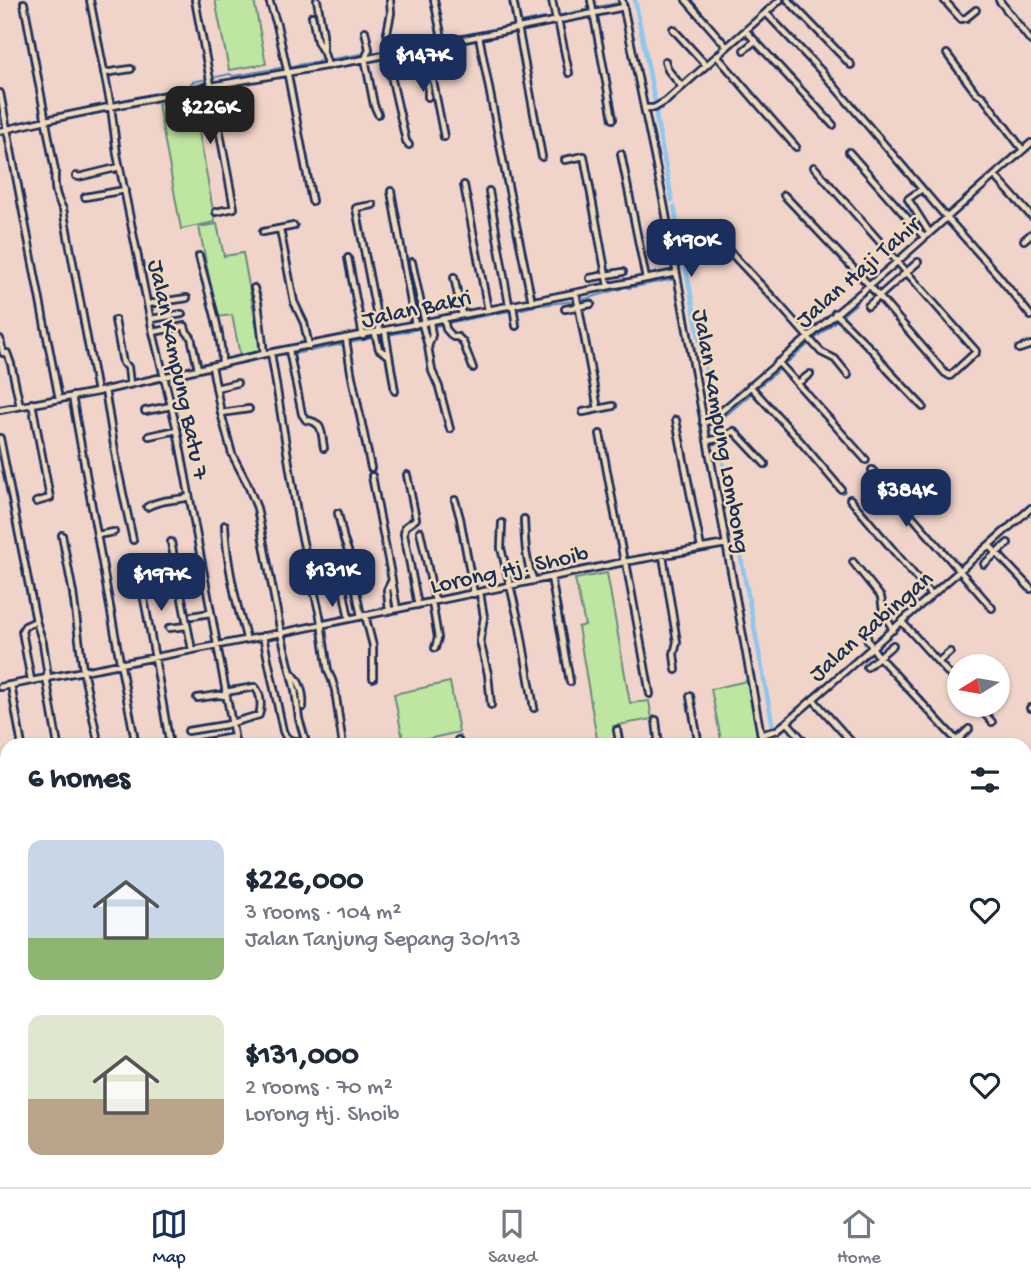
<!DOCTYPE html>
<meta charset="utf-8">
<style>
:root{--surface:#fff;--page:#f2f2f3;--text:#1f2937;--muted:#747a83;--line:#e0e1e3;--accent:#1b2f5e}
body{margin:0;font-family:"Gochi Hand",sans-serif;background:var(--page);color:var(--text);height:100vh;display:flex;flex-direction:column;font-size:26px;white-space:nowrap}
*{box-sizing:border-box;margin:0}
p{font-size:23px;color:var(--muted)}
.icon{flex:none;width:38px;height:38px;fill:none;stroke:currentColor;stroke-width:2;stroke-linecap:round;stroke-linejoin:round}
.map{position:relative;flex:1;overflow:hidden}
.side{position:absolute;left:0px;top:738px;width:1032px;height:450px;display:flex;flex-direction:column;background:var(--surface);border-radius:21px 21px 0 0;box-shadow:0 2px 5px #0004}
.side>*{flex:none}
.needle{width:46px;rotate:259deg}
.fabs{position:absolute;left:947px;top:654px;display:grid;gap:14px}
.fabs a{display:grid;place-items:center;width:63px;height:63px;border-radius:50%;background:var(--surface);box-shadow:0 2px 5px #0004;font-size:35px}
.price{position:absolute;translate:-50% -60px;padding:0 16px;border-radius:14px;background:var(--accent);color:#fff;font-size:23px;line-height:46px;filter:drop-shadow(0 2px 4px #0008)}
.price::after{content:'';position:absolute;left:50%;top:42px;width:21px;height:16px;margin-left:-10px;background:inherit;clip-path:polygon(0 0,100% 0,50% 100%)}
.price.active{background:#222;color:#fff}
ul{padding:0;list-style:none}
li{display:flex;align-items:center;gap:21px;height:175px;padding:0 28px}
li span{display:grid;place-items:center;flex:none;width:196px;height:140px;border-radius:14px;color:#555}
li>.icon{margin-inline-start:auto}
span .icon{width:84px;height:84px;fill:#fffc;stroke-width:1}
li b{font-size:30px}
h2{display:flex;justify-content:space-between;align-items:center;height:84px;padding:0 28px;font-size:30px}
.menu{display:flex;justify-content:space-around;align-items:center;height:98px;border-top:2px solid var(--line);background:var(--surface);font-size:19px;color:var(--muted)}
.menu a{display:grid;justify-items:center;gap:4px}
.menu .active{color:var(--accent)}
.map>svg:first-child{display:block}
.green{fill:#bee6a1;stroke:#6c8a80;stroke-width:2}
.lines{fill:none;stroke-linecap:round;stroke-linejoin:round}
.stream{stroke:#608ab4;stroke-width:2}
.canal{stroke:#8ec7ed;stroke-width:4.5}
.minor-casing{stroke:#1b2f5e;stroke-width:10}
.major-casing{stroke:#1b2f5e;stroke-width:10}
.minor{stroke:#f1dab9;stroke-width:4.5}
.major{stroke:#f1dab9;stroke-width:5}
.labels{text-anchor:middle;stroke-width:5;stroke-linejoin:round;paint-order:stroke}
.street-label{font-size:24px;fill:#1b2f5e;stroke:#f1dab9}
</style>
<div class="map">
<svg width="1031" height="1187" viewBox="0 0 1031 1187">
<rect width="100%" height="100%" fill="#f1d4c9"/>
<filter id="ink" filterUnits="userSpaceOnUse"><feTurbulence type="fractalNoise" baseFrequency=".0143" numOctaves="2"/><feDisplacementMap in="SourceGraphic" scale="14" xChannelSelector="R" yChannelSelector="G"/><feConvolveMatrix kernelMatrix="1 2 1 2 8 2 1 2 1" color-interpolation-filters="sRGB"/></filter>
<g filter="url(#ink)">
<path class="green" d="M215 0H254L266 64 229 70Z
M193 97 215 222 181 229 158 104Z
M217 224 224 256 243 253 261 351 240 355 232 315 217 317 199 227Z
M607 573 630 703 649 701 652 719 613 726 617 745H598L578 627 585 625 575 579Z
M747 681 759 745H722L711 689Z
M450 682 459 732 419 741 420 745H404L394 694Z
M7 822V914L0 915V823Z
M1026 963 1031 969V1057L1026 1062Z"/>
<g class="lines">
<path class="stream" d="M596 7 618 3
M561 15 588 9
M521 23 544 18
M408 45 515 25
M371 53 401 47
M216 77 230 74 233 76 361 54
M114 102 190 86 192 82 207 79
M105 104H106
M628 288 675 279
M581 300C595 297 607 292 621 289
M542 305 574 301
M518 310 535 306
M844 314 856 304
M448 323 510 311
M434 326 441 325
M426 328H427
M389 335 419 329
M380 337 382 336
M815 339 836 321
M350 343 373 338
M311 351 343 344
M294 354 304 352
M788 362 810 343
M757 388 779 370
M716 424 752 393
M1026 871 1031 866
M1026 892 1031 888
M1028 940 1031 944
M656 1187 663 1181"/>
<path class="canal" d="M635 0 655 102
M657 110 656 116 672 200
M674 207 714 414
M715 422 718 435
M719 442 773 727
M775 735 777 746"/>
<g class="minor-casing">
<path id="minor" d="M90 0 111 107 117 154 153 332 177 430 236 746
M195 0 234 208 216 212
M269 0 277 25 286 65 312 201
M317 0 323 34V50L328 66
M390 0 391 13 387 33 392 53
M434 0 443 43
M513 0 542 157
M552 0 556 20
M591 0 613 119
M622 0 664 204 763 746
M686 0 727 47
M788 0 851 65
M944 0 961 19 966 18 976 10
M999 0 1031 41
M24 3 55 171C54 186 55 196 63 209L97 392
M766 13 823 73 947 218 997 274 1031 316
M312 16 317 41 322 50
M558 20 569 73
M673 29 706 65
M365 31 369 49 365 59 374 105 378 114
M746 31 833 125
M479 36 505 171 532 302
M426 46 444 137
M419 47 428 88V97
M744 50 755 41
M386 54 406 141 409 145
M947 54 976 93 983 97 1023 150
M717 56 766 113 796 147
M665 61 668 70 682 87
M104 73 131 69
M451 74 455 59 452 41
M0 93 59 399
M197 105 230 99
M645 108H654L666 101 780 0
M0 131 46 120 211 86 365 59 624 7
M849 152 924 237
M621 154 646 279
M565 160 584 156 608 286
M76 176 79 177 120 167
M995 176 1031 216
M464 185 488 310
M922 189 908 199 929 232
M391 191 415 325
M489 191 509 305
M784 195 869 285 945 373 950 376 976 352V351L814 167
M85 197 125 190
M373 205 356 208 380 332
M280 229 294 302 304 323 309 346
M263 232 294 226
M1024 240 1031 234
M199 256C207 290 222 331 222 364
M348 258 363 336
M717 259 726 250 732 254 776 301 821 352 835 359 848 375
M412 262 425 323
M454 277 462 315
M590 278 623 272
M254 288 258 302 264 354
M576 293 598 409
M148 304 187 298
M513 305 516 326
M868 306 918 262
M565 309 591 304
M835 313 875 353 887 369 923 407
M151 319 182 314
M444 319 446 329 453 337H458L463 342 473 368
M115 320 122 358 123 363 128 367 130 384
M422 324 428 346 432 371 439 387 450 429
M385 331 395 391
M153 332 185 326 186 331 191 337 198 369
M375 333 379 349 388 355
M0 339 3 353H7L11 364 20 406
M346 339 351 372 371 468
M428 347 432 335 430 322
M1019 349 1031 345
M289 350 302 414 306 420C324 422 321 433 324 448
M271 353 299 525 320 616 328 671 332 680 335 690 343 746
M778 362 866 460
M212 366 221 413 232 454 247 483 257 508 281 633 295 690 299 719 307 746
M798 383 810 374
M750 386 794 434 841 489
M216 388 237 383
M105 390 118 470 133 540
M72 396 118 651 136 746
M32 403 50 498 36 502
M0 410 97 392 264 354 676 273
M145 411 171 406
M583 412 613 406
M221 413 249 409
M676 420 701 548
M703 422 710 421 898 261 1031 143
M600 434 624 562
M149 436 177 430
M0 438 36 621 25 626 22 631 31 680
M707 441 722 438 734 431 765 464
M872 470 992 608
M407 475 416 519 405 527 404 534 418 605
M372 476 392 580 387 590 389 611
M850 499 931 595
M455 500 460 518 474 594
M147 507C160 499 175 501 189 497
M338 513 344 540 348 551 361 616
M524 519C525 540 525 561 534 581
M502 523 501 548 520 627 534 708
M225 525C226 554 232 584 239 612 241 621 245 630 246 639
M420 531 435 601
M62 535 73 593 83 670 99 746
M97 535 114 532
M171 542 192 650
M989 545 1031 589
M663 556 677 642 674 654 676 670
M338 561 349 619
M626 562 650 694
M853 562 881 597 883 611 893 630
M984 564 1008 543
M139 574C151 631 160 688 170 746
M551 577 570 682
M392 581 397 609
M480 593 484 617 480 641 488 674 491 705
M432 602 438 638 435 648
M365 615 373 646V678
M192 616 210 613
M36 621 43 643 48 677
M902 622 959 685
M169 628 187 626
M866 631 868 641 879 657 957 741
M263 636 283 731C286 738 289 741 297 741
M938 662 950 652
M867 667 893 645
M291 672C300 681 304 694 303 707
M46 677 58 746
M11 685 22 746
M0 687 281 633 624 562 726 544
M690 696 699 746
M197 698 219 695 226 696
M813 699 855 746
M977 705 992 722
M1030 708H1031
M656 720 659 746
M787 722 808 746
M617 730 620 746
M188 731 225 725 259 715C262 706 261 694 255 687L225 692
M761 735 777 730 787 722 1031 508
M458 740 460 746
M194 744 234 737
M422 744 423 746
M951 746 969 729
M0 812 2 821
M1026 901 1031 896
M1026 926 1030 932 1026 937
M1026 950 1031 956
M0 964 7 962
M1026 1073 1031 1068
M1026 1079 1031 1085
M0 1097 7 1134
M1026 1138 1031 1144
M15 1181 16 1187
M64 1181 65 1187
M96 1181 97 1187
M131 1181 137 1187
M176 1181 177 1187
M210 1181 211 1187
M249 1181 250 1187
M272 1181 273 1187
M319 1181 320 1187
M443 1181 445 1187
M491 1181 492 1187
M696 1181 702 1187
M886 1181 890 1187
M909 1181 914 1187
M961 1181 966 1187
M1012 1181 1017 1187
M278 1187 315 1181
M890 1187 897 1181
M898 1187 905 1181"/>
</g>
<g class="major-casing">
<path id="major" d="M1026 883 1031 878
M676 1187 683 1181"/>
</g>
<use href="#minor" class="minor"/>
<use href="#major" class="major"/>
</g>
</g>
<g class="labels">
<g class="street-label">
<text transform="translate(857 271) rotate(-41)" y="8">Jalan Haji Tahir</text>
<text transform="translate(416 307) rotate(-12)" y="8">Jalan Bakri</text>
<text transform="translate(180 369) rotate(78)" y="8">Jalan Kampung Batu 7</text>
<text transform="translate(723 431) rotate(80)" y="8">Jalan Kampung Lombong</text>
<text transform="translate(509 568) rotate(-12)" y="8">Lorong Hj. Shoib</text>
<text transform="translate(870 625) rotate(-41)" y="8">Jalan Rabingan</text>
</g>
</g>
</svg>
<div class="fabs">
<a><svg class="needle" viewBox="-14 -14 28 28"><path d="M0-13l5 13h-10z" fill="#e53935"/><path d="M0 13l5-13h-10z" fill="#747a83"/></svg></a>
</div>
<b class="price" style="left:423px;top:94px">$147K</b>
<b class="price active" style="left:210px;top:146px">$226K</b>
<b class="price" style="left:691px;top:279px">$190K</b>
<b class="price" style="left:906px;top:529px">$384K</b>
<b class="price" style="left:332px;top:609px">$131K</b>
<b class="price" style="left:161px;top:613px">$197K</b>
<section class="side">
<h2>6 homes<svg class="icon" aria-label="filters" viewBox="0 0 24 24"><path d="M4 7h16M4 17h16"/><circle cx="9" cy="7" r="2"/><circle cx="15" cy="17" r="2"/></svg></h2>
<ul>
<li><span style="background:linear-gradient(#c9d6e8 70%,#8fb573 0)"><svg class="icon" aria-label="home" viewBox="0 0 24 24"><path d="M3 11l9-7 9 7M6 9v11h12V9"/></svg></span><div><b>$226,000</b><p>3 rooms · 104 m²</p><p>Jalan Tanjung Sepang 30/113</p></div><svg class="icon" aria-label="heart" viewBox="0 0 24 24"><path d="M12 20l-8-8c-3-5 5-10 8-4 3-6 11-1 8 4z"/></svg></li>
<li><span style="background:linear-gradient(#dfe7d0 60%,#b9a48a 0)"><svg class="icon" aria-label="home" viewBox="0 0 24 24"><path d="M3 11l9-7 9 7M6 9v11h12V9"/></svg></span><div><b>$131,000</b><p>2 rooms · 70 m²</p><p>Lorong Hj. Shoib</p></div><svg class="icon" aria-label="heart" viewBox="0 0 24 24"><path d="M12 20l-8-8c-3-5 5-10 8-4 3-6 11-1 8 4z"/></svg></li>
</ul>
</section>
</div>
<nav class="menu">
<a class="active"><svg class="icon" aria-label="map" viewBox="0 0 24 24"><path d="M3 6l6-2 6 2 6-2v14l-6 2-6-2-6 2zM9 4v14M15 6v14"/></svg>Map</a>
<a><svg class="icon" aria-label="saved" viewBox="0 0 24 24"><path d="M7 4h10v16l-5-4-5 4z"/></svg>Saved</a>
<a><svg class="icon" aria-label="home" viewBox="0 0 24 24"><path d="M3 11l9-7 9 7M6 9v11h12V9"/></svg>Home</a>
</nav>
